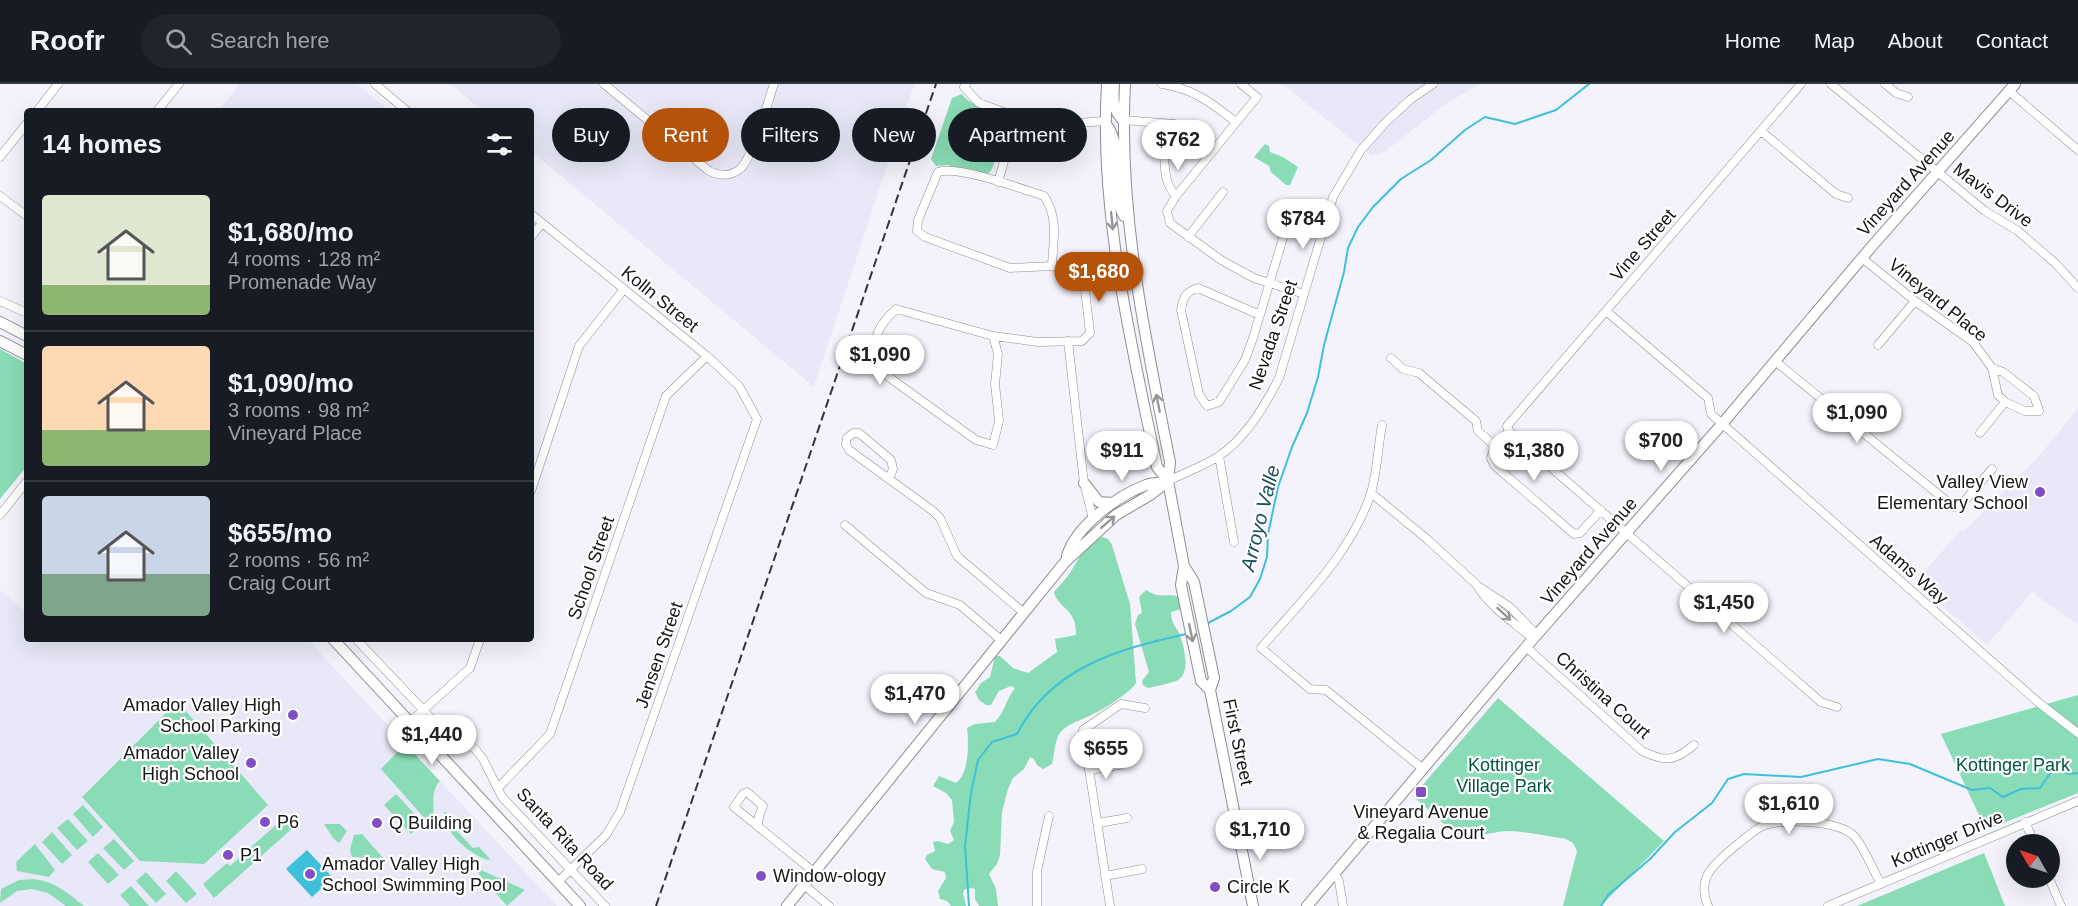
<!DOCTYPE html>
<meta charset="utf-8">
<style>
:root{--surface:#171b24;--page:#20242c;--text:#f1f3f6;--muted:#9ea1a6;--line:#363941;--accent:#b45309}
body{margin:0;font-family:Arial,sans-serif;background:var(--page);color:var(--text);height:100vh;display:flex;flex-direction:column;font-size:22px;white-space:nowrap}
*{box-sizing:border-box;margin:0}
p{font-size:20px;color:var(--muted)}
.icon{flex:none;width:33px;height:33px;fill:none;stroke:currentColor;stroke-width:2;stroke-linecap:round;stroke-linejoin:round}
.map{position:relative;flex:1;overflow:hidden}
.details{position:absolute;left:24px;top:24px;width:510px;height:534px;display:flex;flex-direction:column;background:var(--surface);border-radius:6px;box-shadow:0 6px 24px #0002}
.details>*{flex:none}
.top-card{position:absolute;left:552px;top:24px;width:570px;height:54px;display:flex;gap:12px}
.needle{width:39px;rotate:309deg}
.buttons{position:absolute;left:2006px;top:750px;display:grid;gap:12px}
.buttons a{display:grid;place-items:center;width:54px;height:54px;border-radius:50%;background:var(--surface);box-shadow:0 6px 24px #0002;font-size:30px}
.price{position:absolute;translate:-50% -51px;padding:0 14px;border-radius:21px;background:#fff;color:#222;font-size:20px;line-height:39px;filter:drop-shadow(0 2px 3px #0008)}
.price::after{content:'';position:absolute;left:50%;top:36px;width:18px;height:14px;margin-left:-9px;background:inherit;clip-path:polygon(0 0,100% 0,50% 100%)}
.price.selected{background:var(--accent);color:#fff}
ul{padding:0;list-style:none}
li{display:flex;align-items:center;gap:18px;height:150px;padding:0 18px}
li+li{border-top:2px solid var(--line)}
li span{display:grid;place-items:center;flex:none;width:168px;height:120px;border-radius:6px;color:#555}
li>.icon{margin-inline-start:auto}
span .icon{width:72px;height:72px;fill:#fffc;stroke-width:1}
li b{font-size:26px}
h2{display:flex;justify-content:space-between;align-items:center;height:72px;padding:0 18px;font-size:26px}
.pill{padding:0 21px;border-radius:27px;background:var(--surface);box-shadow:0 6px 24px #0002;font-size:21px;line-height:54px}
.pill.selected{background:var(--accent);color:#fff}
header{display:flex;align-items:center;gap:36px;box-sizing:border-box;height:84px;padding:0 30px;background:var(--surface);border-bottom:2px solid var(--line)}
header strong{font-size:28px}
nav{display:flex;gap:33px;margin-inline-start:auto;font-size:21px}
.search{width:420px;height:54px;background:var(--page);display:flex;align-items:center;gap:15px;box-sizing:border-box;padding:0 21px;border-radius:33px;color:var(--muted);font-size:22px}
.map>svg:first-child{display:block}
.built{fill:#e9e8f8}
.green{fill:#8adcb6}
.water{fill:#3ec0da}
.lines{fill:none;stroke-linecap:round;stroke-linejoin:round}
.stream{stroke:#3ec0da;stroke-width:2}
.street-casing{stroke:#8e8e95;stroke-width:9}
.secondary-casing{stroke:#8e8e95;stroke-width:12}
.street{stroke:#fff;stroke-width:8}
.secondary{stroke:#fff;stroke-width:10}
.rail{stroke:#343438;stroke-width:2;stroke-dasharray:9 4.5;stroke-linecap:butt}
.oneway{stroke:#969698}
.poi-dot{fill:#824ec6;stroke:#fff;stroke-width:2}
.labels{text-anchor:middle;stroke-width:4.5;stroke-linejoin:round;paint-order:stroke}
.street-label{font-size:18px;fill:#161619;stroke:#fff}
.poi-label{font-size:18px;fill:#161619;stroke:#fff;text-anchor:start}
.park-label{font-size:18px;fill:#00573b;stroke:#fff}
.water-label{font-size:20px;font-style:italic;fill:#194f5a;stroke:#fff}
</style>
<header>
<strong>Roofr</strong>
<div class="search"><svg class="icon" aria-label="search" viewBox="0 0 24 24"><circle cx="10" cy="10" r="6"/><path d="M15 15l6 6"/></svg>Search here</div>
<nav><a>Home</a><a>Map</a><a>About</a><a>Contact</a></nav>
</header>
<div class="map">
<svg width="2078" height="822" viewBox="0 0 2078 822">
<rect width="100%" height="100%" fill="#f4f3fc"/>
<path class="built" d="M240 0H357L390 27H218Z
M450 0H914L814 303 531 67V27H483Z
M1282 0H1480L1444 21 1386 67 1372 72Z
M2078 324V541L2032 508 1987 561 1915 498 1961 446 1964 447 2040 371Z
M0 506 27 529V555H59L63 558 66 555H307L557 822H0Z"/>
<path class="green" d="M962 10C972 26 1005 26 1007 39 1008 49 999 65 996 74 993 82 992 90 983 92L948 81 936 82 931 75 952 14Z
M1265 60 1269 62 1270 68 1283 73 1298 83 1290 101H1286L1271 88 1269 82 1254 73Z
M0 265 27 280V382L0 415Z
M1102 453 1108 455 1112 461 1130 520 1136 599C1128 611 1099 628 1085 634 1076 638 1063 642 1058 652 1055 660 1054 671 1052 680L1043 685 1037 681 1034 675 1030 673 1024 685 1013 694 1008 705 1002 728 1000 771 997 780 989 790 996 805 998 822H979L975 815V805L971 804 965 805 963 809 966 822H951L947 817 940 815 938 807 946 794 945 788 932 785 925 775 927 771 935 767 933 758 938 757 948 760 954 756 950 747 954 738 952 716 946 709 933 702 939 692 956 699C969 690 969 659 967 644L975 640 995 638C1005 628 1006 615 1015 604L1011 602 999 607 991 621H986L979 616 975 608 981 599 990 593 995 572H1000L1013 584 1028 589 1057 568 1055 555 1076 551C1077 524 1058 525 1054 508 1059 502 1065 496 1070 489 1079 475 1085 460 1102 453Z
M1146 506C1162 516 1166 508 1180 513L1185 524 1171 528C1171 539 1175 541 1179 549 1184 562 1192 590 1176 597 1168 600 1157 602 1148 604L1143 601 1142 597 1149 588 1135 540 1138 531 1142 529 1139 513Z
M2078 611V709L1986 746 1941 650Z
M1498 614 1664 757 1601 822H1563L1577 767 1573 759 1566 755C1548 752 1528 748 1509 747 1489 747 1473 758 1453 748L1413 712Z
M170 625 185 626 268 721 204 780 140 777 82 713Z
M405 660 440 697C429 708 436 725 432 736L427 737 381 685Z
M396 710 423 739 411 750 384 721Z
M83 721 103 743 93 753 73 730Z
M444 727 454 735V744L473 764 479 763 490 775 487 776C467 768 444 749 444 727Z
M286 732 295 742 214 814 203 800 227 779 230 782Z
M68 735 88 757 77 766 57 744Z
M324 740H340L347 747 339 759 333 754Z
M52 748 72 771 62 780 42 758Z
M362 750 384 775 376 777 373 774 352 773 350 766 354 751Z
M114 755 134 777 124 786 103 764Z
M35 760 55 786 49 793 17 787 16 778Z
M98 769 119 791 108 800 88 778Z
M1984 769 2005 822H1857Z
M481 786 525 806 507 822 478 789Z
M176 787 197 810 186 819 166 797Z
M146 788 166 810 156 819 136 797Z
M33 795C54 797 68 809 84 822H66L48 809 32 805 17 807 0 819 1 805 19 796Z
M131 802 149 822H130L120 811Z"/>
<path class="water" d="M307 766 333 794 312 813 286 785Z"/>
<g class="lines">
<path class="stream" d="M1208 539 1231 527 1250 513 1260 495 1267 473 1268 450 1278 403 1292 363 1307 329 1318 293 1324 261 1344 188 1348 164 1358 143 1373 123 1401 95 1431 76 1465 46 1485 33 1515 40 1556 26 1589 0
M969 822 965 762 971 709 978 676 992 658 1017 650C1051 583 1119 565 1186 550
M1601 822 1608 811 1650 775 1675 748 1712 719 1728 695 1744 690 1801 693 1878 675 1910 680 1972 706 1990 704 2003 713 2021 705 2040 704 2051 688 2056 686 2069 690 2078 689"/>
<g class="street-casing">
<path id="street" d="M375 0 407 27
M604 0 709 87C720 92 730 93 740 85 752 76 768 17 774 0
M966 0 964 3 979 19 1017 33 1053 41 1104 37
M1162 0C1194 5 1210 18 1236 38
M1241 0 1257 13 1176 112 1167 127 1170 139 1221 176 1254 194 1304 210
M1801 0 1507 342 1509 347 1821 618 1837 623
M1831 0 1985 127 2018 147 2055 179 2078 204
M1885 0 1896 9 1908 13
M2009 7 2078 66
M37 27 58 0
M157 27 179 0
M1123 36 1174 40 1186 45 1214 66
M1761 47 1836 110 1848 114
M1164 68C1165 85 1164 99 1176 112
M0 73 27 39
M998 98 1017 33
M0 112 27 132
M531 130 707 272 739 302 757 335 620 728 606 751 558 798
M531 153 542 139
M1188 153 1223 108
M1862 174 1915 217 1973 258 1992 284 1998 311 2005 318 2025 327H2039L2034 312 2003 288 1992 284
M0 217 27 229
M896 225 993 252 998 270 995 300 999 337 993 361 976 356 890 294 874 278C874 252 877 243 896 225Z
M1606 227 1708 314 1711 330 2039 619 2078 649
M1260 231 1198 204C1185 208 1183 214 1181 226L1199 310 1207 322 1219 318 1245 276 1253 254 1286 144
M993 252 1038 258 1082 257 1090 249 1085 206 1079 191 1052 182 1010 184 925 153 917 147 918 136 938 88C958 81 1021 105 1044 112 1059 134 1053 157 1052 182
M1068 257 1084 399 1093 435
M1878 261 1915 217
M1391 274 1403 285 1419 289 1476 337 1478 347 1495 362
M1775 277 1954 423 1960 422 1992 385
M1382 341C1378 363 1377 388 1371 409 1351 470 1301 517 1261 564L1310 605 1326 606 1423 685
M1509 347 1495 362 1491 374 1494 381 1574 450 1580 449 1601 426
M1980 349 2005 318
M1219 372 1234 458
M889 395 893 385 891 376 859 349H853L847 354 846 360 849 366 933 427 940 434 957 472 1024 529
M1168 397C1184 389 1204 382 1219 372 1246 354 1265 322 1279 294L1333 113 1361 66 1386 38 1411 15 1433 0
M531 407 579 262 624 205
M1371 409 1427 455 1478 502 1510 523 1537 551
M0 431 27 397
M845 441 926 509 960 521 1001 556
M1478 503C1491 524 1515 539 1533 555
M356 555 447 651 467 659 476 666 483 675 502 713 605 822
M1526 563 1642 667C1665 678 1674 678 1694 661
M410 638 470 584 480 555
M1089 686 1120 681
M498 704 550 650 666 312 707 272
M2025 738 2035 760
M1098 739 1127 734
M758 743 759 732 763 722 747 708 743 710 734 723 814 788
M1335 790 1339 797 1343 822
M1105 792 1142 785
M2049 794 2061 822
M804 801 829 822
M1037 822V787L1049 732
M1110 822 1083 646 1121 620 1145 624
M1708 822C1695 791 1718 777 1739 759 1747 753 1756 744 1765 741 1786 735 1838 736 1854 752 1863 761 1874 788 1881 800
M1828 822 2078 717"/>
</g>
<g class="secondary-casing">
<path id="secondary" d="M1107 0C1099 129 1131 257 1157 383L1168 397
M1114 0C1113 14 1112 26 1123 36
M1125 0C1118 128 1145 253 1170 378L1168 397 1184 482 1181 501 1201 597 1210 606
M1106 40C1126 66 1108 104 1124 132
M0 238 27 252
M0 257 27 271
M1084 399 1099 418 1112 419
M1067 472C1076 442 1117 412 1146 401 1152 399 1159 399 1165 398
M1184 482 1194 498 1214 594 1210 606 1253 822
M333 555 580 822
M787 822 1065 478 1116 431 1150 411 1168 397
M1307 822 1526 563 1722 340 1873 161 2015 0"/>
</g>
<use href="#street" class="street"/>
<use href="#secondary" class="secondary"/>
<path class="rail" d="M656 822 936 0"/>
</g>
<defs><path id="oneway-shaft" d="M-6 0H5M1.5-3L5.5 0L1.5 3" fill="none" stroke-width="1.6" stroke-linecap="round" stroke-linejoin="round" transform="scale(1.5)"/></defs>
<g class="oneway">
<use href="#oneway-shaft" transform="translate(1112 137) rotate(84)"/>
<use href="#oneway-shaft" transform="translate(1158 319) rotate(-101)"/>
<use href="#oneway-shaft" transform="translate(1108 438) rotate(-41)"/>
<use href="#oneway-shaft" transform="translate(1504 530) rotate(42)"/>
<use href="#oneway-shaft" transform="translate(1191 549) rotate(78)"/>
</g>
<g class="poi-dot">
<circle cx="2040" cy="408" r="6"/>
<circle cx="293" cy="631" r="6"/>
<circle cx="251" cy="679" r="6"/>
<rect x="1415" y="702" width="12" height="12" rx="3"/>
<circle cx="265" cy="738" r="6"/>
<circle cx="377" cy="739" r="6"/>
<circle cx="228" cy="771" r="6"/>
<circle cx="310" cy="790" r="6"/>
<circle cx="761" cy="792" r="6"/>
<circle cx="1215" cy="803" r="6"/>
</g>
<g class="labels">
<g class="street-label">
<text transform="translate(1906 99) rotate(-48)" y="6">Vineyard Avenue</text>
<text transform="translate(1993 111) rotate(37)" y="6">Mavis Drive</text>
<text transform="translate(1643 161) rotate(-49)" y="6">Vine Street</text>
<text transform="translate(660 215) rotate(39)" y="6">Kolln Street</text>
<text transform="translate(1938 216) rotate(39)" y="6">Vineyard Place</text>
<text transform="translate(1273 251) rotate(-71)" y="6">Nevada Street</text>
<text transform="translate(1589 467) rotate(-49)" y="6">Vineyard Avenue</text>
<text transform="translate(591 484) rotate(-71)" y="6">School Street</text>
<text transform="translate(1909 485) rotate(41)" y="6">Adams Way</text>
<text transform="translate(659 571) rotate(-71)" y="6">Jensen Street</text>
<text transform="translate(1603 611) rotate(42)" y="6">Christina Court</text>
<text transform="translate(1238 658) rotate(78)" y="6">First Street</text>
<text transform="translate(565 755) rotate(47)" y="6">Santa Rita Road</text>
<text transform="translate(1947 755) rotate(-23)" y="6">Kottinger Drive</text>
</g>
<g class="poi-label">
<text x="2028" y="404" text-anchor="end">Valley View<tspan x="2028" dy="21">Elementary School</tspan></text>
<text x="281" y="627" text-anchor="end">Amador Valley High<tspan x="281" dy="21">School Parking</tspan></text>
<text x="239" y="675" text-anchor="end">Amador Valley<tspan x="239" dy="21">High School</tspan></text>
<text x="1421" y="734" text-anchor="middle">Vineyard Avenue<tspan x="1421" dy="21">&amp; Regalia Court</tspan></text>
<text x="277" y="744">P6</text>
<text x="389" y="745">Q Building</text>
<text x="240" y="777">P1</text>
<text x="322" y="786">Amador Valley High<tspan x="322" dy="21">School Swimming Pool</tspan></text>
<text x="773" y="798">Window-ology</text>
<text x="1227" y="809">Circle K</text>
</g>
<g class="park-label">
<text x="1504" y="687">Kottinger<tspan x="1504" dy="21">Village Park</tspan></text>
<text x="2013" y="687">Kottinger Park</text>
</g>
<g class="water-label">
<text transform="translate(1260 434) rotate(-76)" y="7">Arroyo Valle</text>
</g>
</g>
</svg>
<div class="buttons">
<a><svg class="needle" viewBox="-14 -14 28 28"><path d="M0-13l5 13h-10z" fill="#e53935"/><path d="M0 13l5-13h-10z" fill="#9ea1a6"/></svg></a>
</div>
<b class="price" style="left:1178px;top:87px">$762</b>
<b class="price" style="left:1303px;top:166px">$784</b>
<b class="price selected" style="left:1099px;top:219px">$1,680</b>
<b class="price" style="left:880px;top:302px">$1,090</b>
<b class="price" style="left:1857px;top:360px">$1,090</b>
<b class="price" style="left:1661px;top:388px">$700</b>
<b class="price" style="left:1122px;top:398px">$911</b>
<b class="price" style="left:1534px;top:398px">$1,380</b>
<b class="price" style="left:1724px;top:550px">$1,450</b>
<b class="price" style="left:915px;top:641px">$1,470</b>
<b class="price" style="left:432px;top:682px">$1,440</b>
<b class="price" style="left:1106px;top:696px">$655</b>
<b class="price" style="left:1789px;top:751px">$1,610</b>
<b class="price" style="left:1260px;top:777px">$1,710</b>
<div class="top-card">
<a class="pill">Buy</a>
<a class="pill selected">Rent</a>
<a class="pill">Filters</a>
<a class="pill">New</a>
<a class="pill">Apartment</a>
</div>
<section class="details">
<h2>14 homes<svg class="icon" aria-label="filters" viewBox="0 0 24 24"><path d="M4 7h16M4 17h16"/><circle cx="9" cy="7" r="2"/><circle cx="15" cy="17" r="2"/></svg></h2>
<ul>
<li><span style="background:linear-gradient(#dfe7d0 75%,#8fb573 0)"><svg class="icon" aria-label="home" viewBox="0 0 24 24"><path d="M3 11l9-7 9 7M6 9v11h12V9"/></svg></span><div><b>$1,680/mo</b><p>4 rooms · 128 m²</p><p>Promenade Way</p></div></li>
<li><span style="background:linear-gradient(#ffd9b3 70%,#8fb573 0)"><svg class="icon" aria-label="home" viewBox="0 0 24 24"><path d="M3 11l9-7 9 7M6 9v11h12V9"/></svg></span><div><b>$1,090/mo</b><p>3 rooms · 98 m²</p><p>Vineyard Place</p></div></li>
<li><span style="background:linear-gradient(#c9d6e8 65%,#7fa58c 0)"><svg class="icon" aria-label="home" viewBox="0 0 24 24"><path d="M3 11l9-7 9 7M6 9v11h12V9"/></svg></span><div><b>$655/mo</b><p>2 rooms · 56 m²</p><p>Craig Court</p></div></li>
</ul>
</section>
</div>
